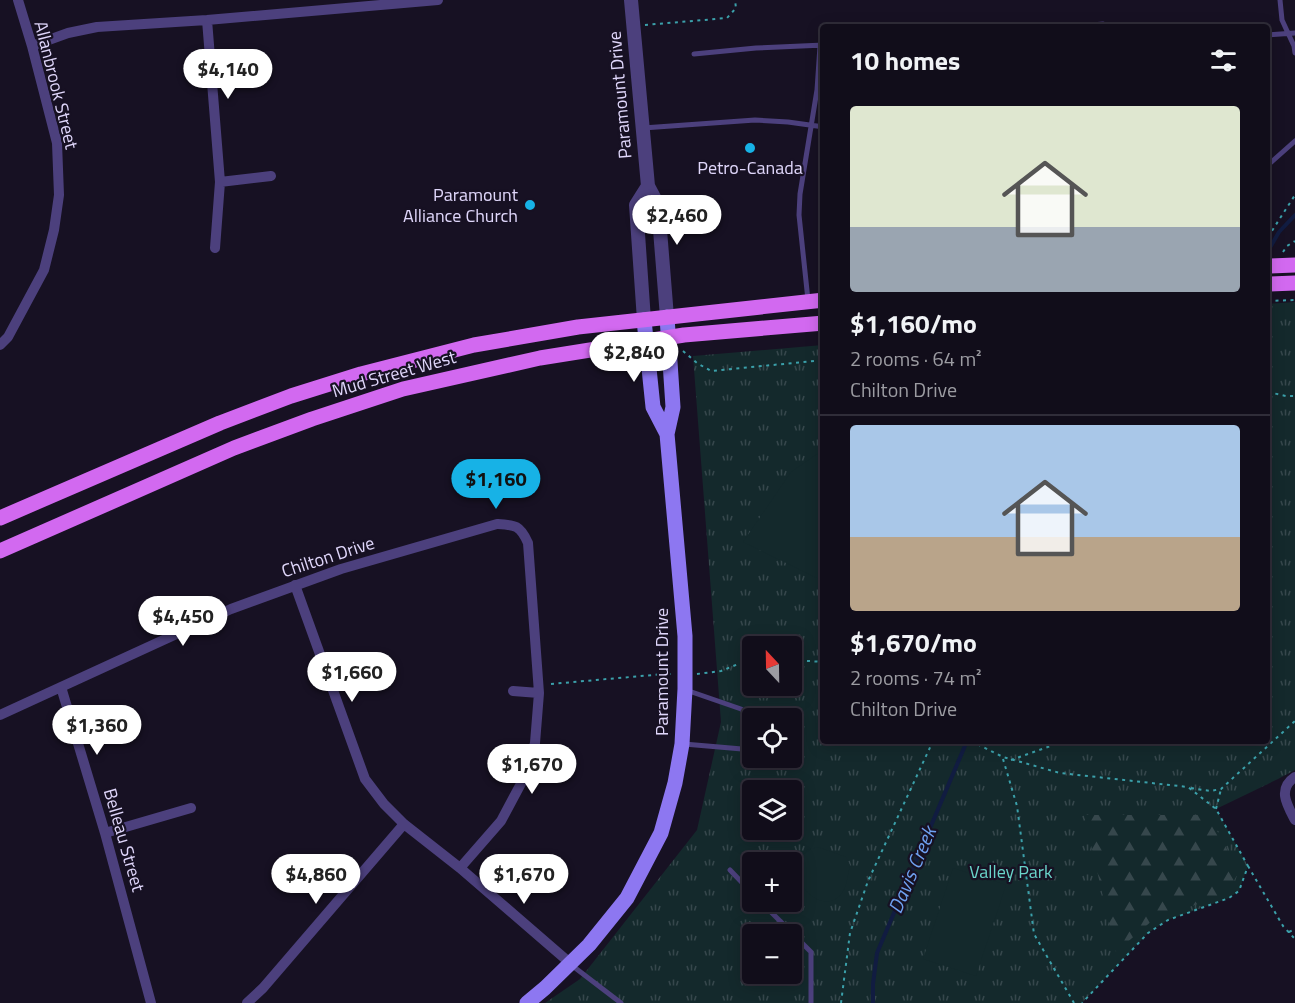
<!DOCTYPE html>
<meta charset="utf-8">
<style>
:root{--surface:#110d1a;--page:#1a1623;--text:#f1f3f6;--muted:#9c9ca2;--line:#302d39;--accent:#17b2e6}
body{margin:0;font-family:"Titillium Web",sans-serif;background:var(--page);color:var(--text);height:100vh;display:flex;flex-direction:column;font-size:22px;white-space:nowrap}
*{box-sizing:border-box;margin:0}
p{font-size:20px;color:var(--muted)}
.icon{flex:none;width:33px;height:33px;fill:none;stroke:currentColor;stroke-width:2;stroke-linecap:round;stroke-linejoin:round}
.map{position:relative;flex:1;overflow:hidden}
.details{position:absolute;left:820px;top:24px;width:450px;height:720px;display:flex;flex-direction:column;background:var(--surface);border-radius:6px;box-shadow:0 3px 15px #0003,0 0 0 2px var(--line)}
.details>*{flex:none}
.needle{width:39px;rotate:338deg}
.controls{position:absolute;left:742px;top:636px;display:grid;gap:12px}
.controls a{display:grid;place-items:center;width:60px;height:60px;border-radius:6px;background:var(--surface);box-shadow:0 3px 15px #0003,0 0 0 2px var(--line);font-size:30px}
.price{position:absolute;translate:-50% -51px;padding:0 14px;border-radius:21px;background:#fff;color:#222;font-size:20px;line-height:39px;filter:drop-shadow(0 2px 3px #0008)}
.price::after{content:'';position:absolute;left:50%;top:36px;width:18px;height:14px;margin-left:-9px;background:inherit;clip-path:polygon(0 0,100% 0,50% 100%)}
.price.current{background:var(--accent);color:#111}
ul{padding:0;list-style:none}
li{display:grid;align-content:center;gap:12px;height:318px;padding:0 30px}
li+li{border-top:2px solid var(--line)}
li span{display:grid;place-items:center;height:186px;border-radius:6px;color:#555}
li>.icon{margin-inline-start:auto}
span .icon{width:108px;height:108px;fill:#fffc;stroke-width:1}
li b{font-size:26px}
h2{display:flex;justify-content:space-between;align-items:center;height:72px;padding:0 30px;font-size:26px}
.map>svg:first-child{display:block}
.grass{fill:url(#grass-tufts);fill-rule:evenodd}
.forest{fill:url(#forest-firs)}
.pitch{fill:#14292c}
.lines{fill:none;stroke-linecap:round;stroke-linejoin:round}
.stream{stroke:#111c41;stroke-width:4}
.path{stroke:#3ba0aa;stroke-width:2;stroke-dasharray:3 4.5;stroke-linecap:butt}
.service{stroke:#4c407d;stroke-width:5}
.minor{stroke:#4c407d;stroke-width:10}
.tertiary{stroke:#4c407d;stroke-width:14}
.secondary{stroke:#8d77f1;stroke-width:15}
.primary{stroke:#d269f0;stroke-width:15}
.primary-bridge{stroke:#d269f0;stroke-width:15}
.poi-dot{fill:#17b2e6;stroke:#171123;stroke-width:2}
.labels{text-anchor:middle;stroke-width:4.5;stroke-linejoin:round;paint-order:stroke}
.street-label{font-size:18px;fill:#e0d7fb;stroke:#171123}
.poi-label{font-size:18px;fill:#e0d7fb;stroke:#171123}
.park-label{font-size:18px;fill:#6ad4ca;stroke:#171123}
.water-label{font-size:20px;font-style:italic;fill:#6fa1f1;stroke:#171123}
</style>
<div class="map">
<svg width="1295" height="1003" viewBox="0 0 1295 1003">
<defs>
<pattern id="grass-tufts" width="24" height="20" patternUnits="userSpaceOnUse" patternTransform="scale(1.5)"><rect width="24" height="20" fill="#14292c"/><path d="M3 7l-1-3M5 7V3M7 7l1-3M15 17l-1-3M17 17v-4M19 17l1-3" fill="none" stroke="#36474c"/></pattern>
<pattern id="forest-firs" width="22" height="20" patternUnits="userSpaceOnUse" patternTransform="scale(1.5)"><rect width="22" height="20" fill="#14292c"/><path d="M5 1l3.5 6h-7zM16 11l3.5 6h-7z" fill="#36474c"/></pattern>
</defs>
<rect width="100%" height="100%" fill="#171123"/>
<path class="grass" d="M1295 302V770L1278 779 1216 809 1248 866 1239 891 1229 898 1168 920 1148 933 1082 1003H545L580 979 697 830 721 722 693 356 823 345 824 741H1268V304ZM753 646H792V686H753ZM753 718H792V758H753ZM753 790H792V830H753ZM753 862H792V902H753ZM753 934H792V974H753Z"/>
<path class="forest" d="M1084 815H1207L1224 842 1237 875 1227 894 1154 919 1116 952Z"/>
<path class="pitch" d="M823 450V581L743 542 791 472Z
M818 847 846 857 850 865C848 873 847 886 842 893 827 914 795 892 799 867 800 861 804 856 807 850Z
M953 868 1006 885 976 976 923 959Z"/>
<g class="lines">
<path class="stream" d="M1268 251 1279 232 1295 215
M873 1003V984L877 953 967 741"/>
<path class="path" d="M645 25 727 18 736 8 735 0
M1268 237 1295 195
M1283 252 1287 246 1295 241
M1268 301 1295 300
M683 351 697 363 711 371 824 360
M1268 392 1286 396H1295
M792 660 824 662
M697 674 721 671 753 658
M551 684 664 674H671
M971 741 1003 757 1060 773 1188 787 1216 809 1248 866 1239 891 1229 898 1168 920 1148 933 1082 1003
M1003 759 1017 806 1034 934 1074 1003
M1011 760 1065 741
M1191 788 1210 791 1221 789 1295 721
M1216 809 1221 789
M1248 866 1283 926 1295 939
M1289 932 1295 929
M841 1003 850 933 868 881 933 741"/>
<path class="service" d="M1280 0 1282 20 1294 46 1295 53
M1071 27 1103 24V27
M1268 35 1295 33
M694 54 756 48 824 45
M643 128 755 120 788 122 824 127
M1268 165 1295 141
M808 300 799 215 800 194 817 90 820 46
M684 744 742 749C757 741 753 718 741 709L686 690
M730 870 753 894
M761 902 811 952V1003
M570 964 621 1003"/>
<path class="minor" d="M207 20 220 182 215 248
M32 46 68 33 97 27 207 20 438 0
M220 182 271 176
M0 345 8 337 44 270 54 230 59 195 57 143 32 46 18 0
M295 585 365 779 384 804 404 824 460 868 570 963
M61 687 105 833 151 1003
M513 691 539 693
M0 715 231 609 341 569 497 524C515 525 520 525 528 543L539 693 535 743 524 778 501 821 460 868
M1295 777C1277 789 1287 805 1295 820
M105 833 191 808
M247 1003 263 988 404 824"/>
<path class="tertiary" d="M631 0 648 186 658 205 667 317
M644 320 636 205 648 186"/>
<path class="secondary" d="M644 320 653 407 667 434
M527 1003 545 988 589 945 627 898 661 833 675 783 682 744 685 689V636L667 434 673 407 667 317"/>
<path class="primary" d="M1268 284 1295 283
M0 518 220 423 291 396 361 374 474 345 578 327 824 300
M0 551 234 448 312 419 403 389 540 358 684 335 824 323"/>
<path class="primary-bridge" d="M1268 266 1295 265"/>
</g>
<g class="poi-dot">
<circle cx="750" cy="148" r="6"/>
<circle cx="530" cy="205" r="6"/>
</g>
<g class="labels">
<g class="street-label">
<text transform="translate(56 85) rotate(76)" y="6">Allanbrook Street</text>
<text transform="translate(620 95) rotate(-95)" y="6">Paramount Drive</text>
<text transform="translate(394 374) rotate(-16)" y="6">Mud Street West</text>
<text transform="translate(328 557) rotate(-18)" y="6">Chilton Drive</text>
<text transform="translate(662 672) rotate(-90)" y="6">Paramount Drive</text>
<text transform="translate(124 840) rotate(74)" y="6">Belleau Street</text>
</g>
<g class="poi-label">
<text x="750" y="174">Petro-Canada</text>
<text x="518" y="201" text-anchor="end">Paramount<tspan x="518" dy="21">Alliance Church</tspan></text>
</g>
<g class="park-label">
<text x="1011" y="878">Valley Park</text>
</g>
<g class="water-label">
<text transform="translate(912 870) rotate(-67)" y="7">Davis Creek</text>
</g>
</g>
</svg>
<div class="controls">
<a><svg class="needle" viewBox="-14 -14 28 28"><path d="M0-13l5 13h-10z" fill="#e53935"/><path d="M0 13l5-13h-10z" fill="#9c9ca2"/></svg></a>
<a><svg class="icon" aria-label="locate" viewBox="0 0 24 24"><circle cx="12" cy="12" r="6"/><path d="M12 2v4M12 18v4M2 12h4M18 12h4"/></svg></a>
<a><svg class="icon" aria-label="layers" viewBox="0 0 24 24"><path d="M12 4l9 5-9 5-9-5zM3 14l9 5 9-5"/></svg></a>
<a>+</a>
<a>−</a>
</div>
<b class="price" style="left:228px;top:100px">$4,140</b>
<b class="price" style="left:677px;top:246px">$2,460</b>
<b class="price" style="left:634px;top:383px">$2,840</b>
<b class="price current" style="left:496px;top:510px">$1,160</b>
<b class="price" style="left:183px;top:647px">$4,450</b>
<b class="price" style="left:352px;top:703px">$1,660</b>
<b class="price" style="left:97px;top:756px">$1,360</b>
<b class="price" style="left:532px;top:795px">$1,670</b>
<b class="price" style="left:316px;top:905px">$4,860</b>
<b class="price" style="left:524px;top:905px">$1,670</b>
<section class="details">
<h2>10 homes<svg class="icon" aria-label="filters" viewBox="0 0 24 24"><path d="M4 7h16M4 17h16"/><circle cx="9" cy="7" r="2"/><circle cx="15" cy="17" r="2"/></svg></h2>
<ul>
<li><span style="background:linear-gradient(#dfe7d0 65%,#9aa5b1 0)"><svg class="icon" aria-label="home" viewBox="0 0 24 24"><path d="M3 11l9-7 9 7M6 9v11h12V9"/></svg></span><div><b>$1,160/mo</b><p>2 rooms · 64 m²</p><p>Chilton Drive</p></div></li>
<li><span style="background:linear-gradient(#a9c7e8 60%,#b9a48a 0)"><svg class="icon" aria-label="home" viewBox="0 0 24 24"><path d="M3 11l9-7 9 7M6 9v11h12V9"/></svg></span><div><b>$1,670/mo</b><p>2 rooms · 74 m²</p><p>Chilton Drive</p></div></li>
</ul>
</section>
</div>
